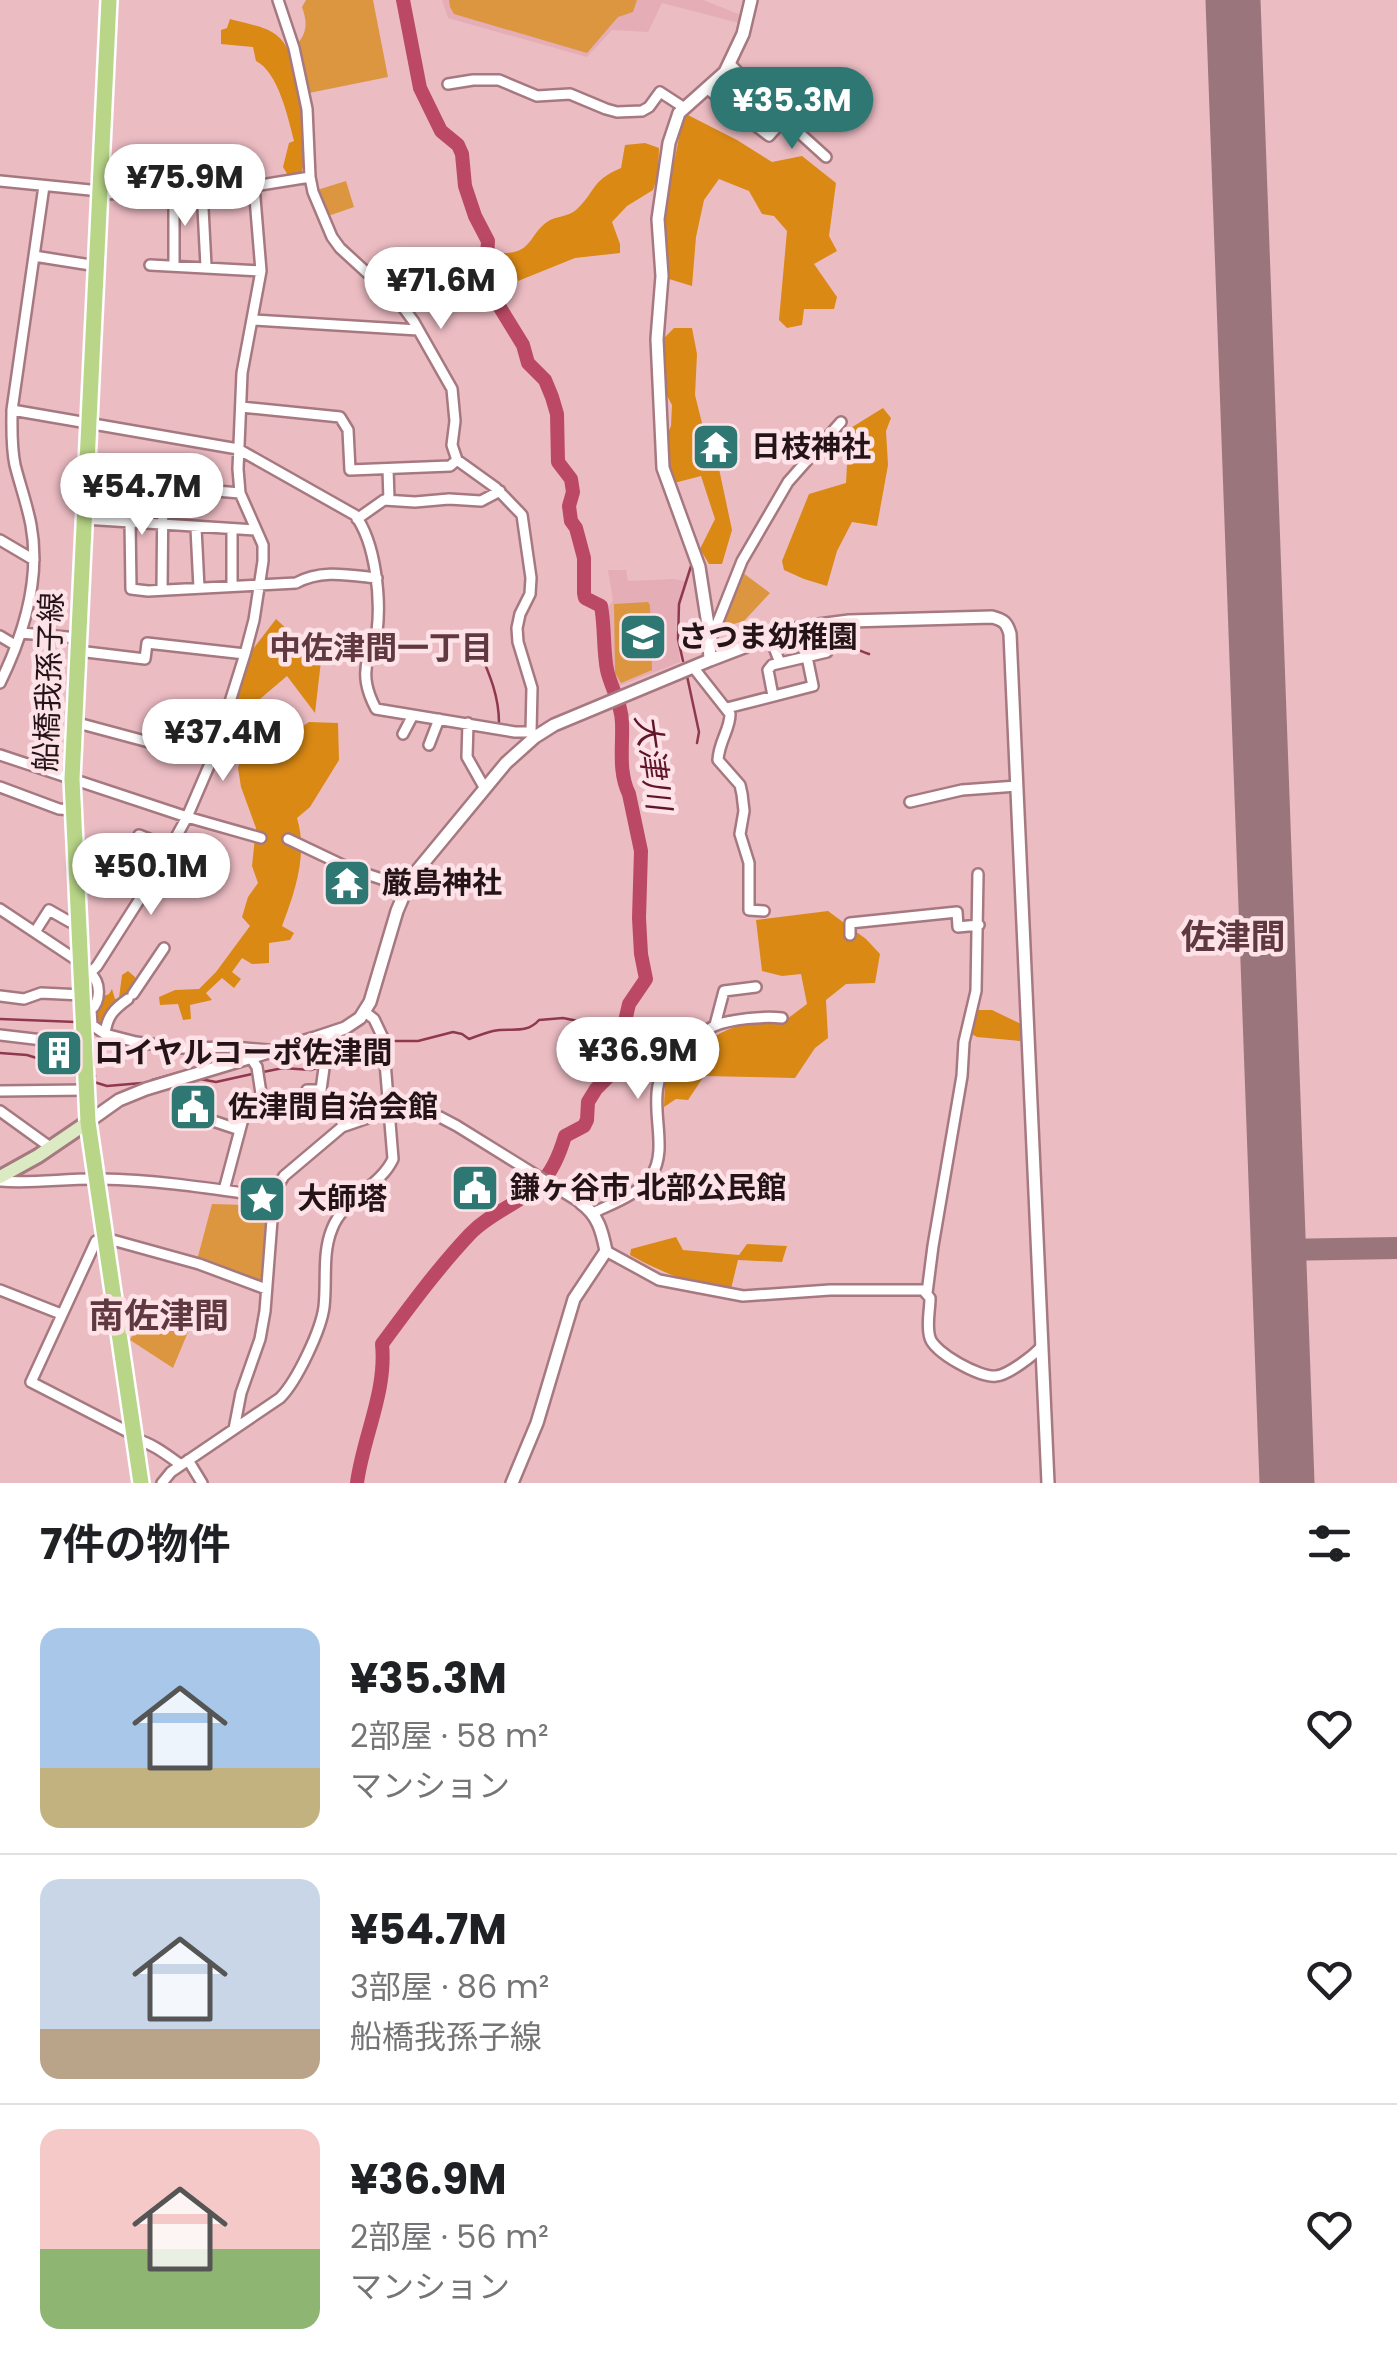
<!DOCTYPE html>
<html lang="ja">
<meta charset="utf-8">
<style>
:root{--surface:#fff;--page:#f2f2f2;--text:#202124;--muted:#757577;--line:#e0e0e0;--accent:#2f7772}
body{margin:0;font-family:Poppins,"Noto Sans JP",sans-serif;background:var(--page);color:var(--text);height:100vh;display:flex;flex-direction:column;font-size:38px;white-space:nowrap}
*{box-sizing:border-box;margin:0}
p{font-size:32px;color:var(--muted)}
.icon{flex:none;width:55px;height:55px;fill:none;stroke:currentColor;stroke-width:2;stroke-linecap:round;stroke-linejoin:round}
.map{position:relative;height:1483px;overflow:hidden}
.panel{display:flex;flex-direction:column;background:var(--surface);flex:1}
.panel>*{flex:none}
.price{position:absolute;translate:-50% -85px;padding:0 22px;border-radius:35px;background:#fff;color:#222;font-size:32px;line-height:65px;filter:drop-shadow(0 2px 5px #0008)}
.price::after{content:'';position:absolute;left:50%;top:60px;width:30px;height:22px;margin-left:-15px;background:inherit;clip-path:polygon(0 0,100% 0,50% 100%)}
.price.active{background:var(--accent);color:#fff}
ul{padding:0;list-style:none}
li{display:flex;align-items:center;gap:30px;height:250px;padding:0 40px}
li+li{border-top:2px solid var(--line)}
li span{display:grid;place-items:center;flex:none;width:280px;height:200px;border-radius:20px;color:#555}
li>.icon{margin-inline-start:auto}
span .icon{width:120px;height:120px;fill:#fffc;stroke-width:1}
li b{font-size:42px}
h2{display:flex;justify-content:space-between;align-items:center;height:120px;padding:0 40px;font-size:42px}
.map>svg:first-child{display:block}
.built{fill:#e5adb6}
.green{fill:#dc9640}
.forest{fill:#d98914}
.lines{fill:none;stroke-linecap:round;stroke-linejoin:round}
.stream{stroke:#8e394e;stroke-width:2.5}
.river{stroke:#bb4965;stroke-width:14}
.taxiway{stroke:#9a767c;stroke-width:22}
.runway{stroke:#9a767c;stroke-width:55}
.minor-casing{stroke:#a67980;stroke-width:14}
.tertiary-casing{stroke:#a67980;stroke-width:16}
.secondary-casing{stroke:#a67980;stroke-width:18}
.primary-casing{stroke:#fff;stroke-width:20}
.minor{stroke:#fff;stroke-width:9}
.tertiary{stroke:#fff;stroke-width:11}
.secondary{stroke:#dbeac3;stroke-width:12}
.primary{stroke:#b8d588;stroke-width:15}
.labels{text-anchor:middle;stroke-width:9;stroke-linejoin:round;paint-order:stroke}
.poi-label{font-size:30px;font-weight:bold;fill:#251417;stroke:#fde3e7;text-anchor:start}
.street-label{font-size:30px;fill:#251417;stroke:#fde3e7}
.neighbourhood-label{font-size:32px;font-weight:bold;fill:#603940;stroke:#fde3e7}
.water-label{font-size:32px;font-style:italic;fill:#60152b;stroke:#fde3e7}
.quarter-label{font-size:35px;font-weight:bold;fill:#603940;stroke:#fde3e7}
</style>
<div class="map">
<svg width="1397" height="1483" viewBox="0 0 1397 1483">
<rect width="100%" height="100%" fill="#ecbcc3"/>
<path class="built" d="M442 0H703L741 15 739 23 662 3 648 32 612 30 587 57 448 18Z
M608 570H626L628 581 673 579 685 581 676 622 680 662 619 686 612 675 610 625 606 609 613 601Z"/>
<path class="green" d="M306 0H373L388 77 309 93 297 44C308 32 307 21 302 7Z
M449 0H637L633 12 618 17 587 53 454 14 450 7Z
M346 181 354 207 331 215 327 213 317 190Z
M739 570 770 593 744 621 716 629Z
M648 602 650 605 652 670 621 683 615 673 614 604Z
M212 1204 246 1205 247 1211 270 1216 263 1285 197 1260Z
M148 1307 188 1332 173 1368 130 1340Z"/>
<path class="forest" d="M230 19C254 26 283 27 290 57 292 67 290 71 297 80 296 87 303 123 307 130 302 145 307 162 300 176L289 177 283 167 289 143 294 141C288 117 278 72 256 61L253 47 221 44V30L227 28Z
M684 113 737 140 772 162 802 156 836 183 829 236 837 251 814 264 837 297 834 309H804L802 325 787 328 779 320 787 231 774 216 762 214 749 191 719 179 704 200 696 237 692 286 669 279 663 217Z
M645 143 659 148 658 175 653 190 627 206 612 222 620 244V253L575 258 518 281 502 259 504 253C532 253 529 235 547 222 555 216 568 217 576 210 596 192 590 181 621 168L625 145Z
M674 328H692L697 354 695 395 706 439 729 432 740 439 739 452 718 464 732 530 722 564H709L700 549 715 519 701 476 674 483 666 454 667 435 671 426 672 405 665 392 662 340Z
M883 408 891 418 886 431 888 465 877 526 852 522 837 551 827 586 804 579 784 570 782 561 809 494 846 483 849 429Z
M276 619 321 661 315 713 287 676 248 709 262 720 274 714 282 723 285 738 309 722 338 723 339 760 310 807 297 818C308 854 295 892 282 926L294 933 290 940 269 943V963L252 964 242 958 232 972 241 979 234 988 222 978 206 993 212 1000 190 1005 191 1019 183 1020 178 1004 160 1005 159 997 175 990 199 989 216 972 250 926 242 917 248 897 258 883 252 866 256 828 241 787 238 768 247 737 226 730 250 653Z
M828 911 866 939 880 954 875 983 846 984 826 1000 828 1038 815 1048 795 1078 704 1076 688 1100 676 1099 664 1107 665 1082C701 1043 727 1017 783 1022L807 1004 801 974 782 976 762 971 756 920Z
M128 971 135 977 136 983C126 1000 107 1005 102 1026L94 1022 93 1012 99 998 109 994 112 989 115 999 119 998 122 975Z
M976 1010H992L1023 1025 1020 1041 977 1037 970 1033Z
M676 1237 683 1250 739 1255 747 1244 787 1246 782 1262 738 1260 731 1289C696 1287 661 1272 630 1255L631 1249Z"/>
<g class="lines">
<path class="stream" d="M658 472 665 491
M451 631 462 633
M471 634 475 636
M786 641C827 634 831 640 869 654
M477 645C488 671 499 694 499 723
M683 661 678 639 679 604 692 563
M687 676 699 732 697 743
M0 1019 76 1022
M393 1041H418L453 1032 462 1034 469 1039C477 1036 485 1033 493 1031 510 1027 526 1035 539 1020L563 1018 608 1027 625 1026
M0 1053 27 1055 78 1071
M328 1064 351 1055 376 1042
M263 1072 283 1068 311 1070 319 1067
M95 1076 94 1082 107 1086 142 1083
M200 1079 216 1082 252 1074
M152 1080 188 1070"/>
<path class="river" d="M357 1483C363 1437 387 1391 382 1344 410 1306 438 1268 470 1234 490 1213 519 1204 540 1184 553 1171 560 1153 565 1136L584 1126 587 1120 588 1102 596 1089 615 1070 619 1063 623 1030 629 1004 646 979 641 954 639 918 641 851 629 794C618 772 623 746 622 723 622 704 611 688 607 670 603 649 605 627 601 606L585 598 584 593V558L576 528 571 521 569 506 573 492 571 479 558 462 557 414 552 397 545 380 528 363 523 345 496 301 486 276 484 263 487 258 488 241 475 216 465 186 462 154 458 145 441 131 420 88 403 0"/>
<path class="taxiway" d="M1279 1250 1397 1248"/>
<path class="runway" d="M1233 0 1287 1483"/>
<g class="minor-casing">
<path id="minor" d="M278 0 294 48 307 109 310 177 313 192 332 237 340 248 400 303 414 322 452 389 455 421 452 445 457 460 496 488 522 515 531 578 530 594 520 614 517 628 518 642 532 688 531 732
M448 84 473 80H499L537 96 570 94 606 109 617 112 642 111 649 107 660 92 680 105 682 109
M706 88 769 136 784 119 730 64
M784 119 826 157
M0 181 100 191 105 194 254 186 310 177
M202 189 206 266
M34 256 97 266
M150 265 261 271
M174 265V190
M253 320 418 330
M241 407 340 417 348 430 350 470 450 466 457 460
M12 410 238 449 355 515C376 543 381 599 377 632 376 641 372 647 369 655 362 675 367 692 376 709L515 732H531L534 735
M388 469 389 500
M86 480 240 493
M84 519 255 530
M357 519 384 500 415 502 449 499 481 501 500 491
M130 521 131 589 148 591 296 583C321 569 349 575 377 578
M196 528 199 588
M0 540 34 560
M232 585V529
M162 590 163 486
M21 633 78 638
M0 636 15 645
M770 637 780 663
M711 639 742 561 788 482 841 422
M78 651 145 659 147 643 245 654
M693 667 730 714C730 730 719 741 718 760L740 785 742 794 744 811 740 834 749 863V910L764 911
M0 683C24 634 41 579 31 525 27 504 20 485 15 465 11 446 12 428 12 410L44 186
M773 696 768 670 772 665 827 652
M727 708 813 686 807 657
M74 722 212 759
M468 723 467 757 484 787
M403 734 413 715
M429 745 439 719
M0 755 187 817 261 838
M0 787 59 809 73 810
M910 802 962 790 1017 786
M139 835 172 848
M288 839 351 869 406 887
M174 844 215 865
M122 850 161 867
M0 909 81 963
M35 932 49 910 70 922 79 923
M850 935V923L957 912 958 927 979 925
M81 973H90L97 966 157 872 187 817 212 759 245 654 254 620 263 561V545L240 493 238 469 242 373 261 271 254 186
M90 973C101 982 101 1001 91 1010L92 1025 105 1034 136 1042 181 1048 234 1047 267 1050
M133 994 164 948
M0 996 24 999 41 993 82 995
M715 1025 724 991 756 987
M105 1034C107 1016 114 1009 128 999
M0 1035 85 1045
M251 1058 257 1067 262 1100
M307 1090H321L324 1068 315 1038
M0 1091 87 1090
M0 1111 50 1147
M207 1119 240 1130
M0 1181C34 1184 67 1178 101 1179 159 1180 214 1189 271 1197L284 1176 342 1127 394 1109 415 1110 440 1117 457 1126 581 1203
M224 1190 244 1115
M593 1213C613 1203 638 1195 651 1176 668 1152 652 1114 658 1086 661 1064 686 1057 699 1043 705 1036 705 1030 714 1026 731 1019 763 1016 782 1018
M606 1251 659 1280 743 1296 830 1290H923L930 1298C930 1311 926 1325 930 1338 935 1353 980 1378 996 1376 1008 1375 1033 1356 1042 1346
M0 1290 61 1314
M927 1293 933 1246 962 1076 964 1042 976 991 978 874
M234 1429 241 1393 260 1339 265 1311 272 1220 271 1197
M134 1435 31 1382 96 1241 105 1238 199 1264 266 1289
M135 1439C152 1443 167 1455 181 1465
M188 1460 202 1483
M162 1483 171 1472 280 1398C297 1381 321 1330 324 1307 327 1281 322 1253 332 1229 343 1199 380 1187 393 1159L383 1038 374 1019 365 1012"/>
</g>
<g class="tertiary-casing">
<path id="tertiary" d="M710 660 708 625 699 567 663 468 657 339 662 276 658 219 669 143 679 113 725 72 743 34 751 0
M88 1122 119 1100 146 1089 315 1038 345 1028 360 1018 370 1002 397 911 411 878 506 763 535 737 554 725 710 660 773 636 803 627 849 621 992 617C1004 620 1007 623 1010 634L1048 1483
M512 1483 537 1423 574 1299 606 1251C602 1231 598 1215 581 1203"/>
</g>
<g class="secondary-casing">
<path id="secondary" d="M0 1177 38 1156 88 1122"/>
</g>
<g class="primary-casing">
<path id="primary" d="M109 0 72 779 88 1122 141 1483"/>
</g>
<use href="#minor" class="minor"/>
<use href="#tertiary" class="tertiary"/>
<use href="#secondary" class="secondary"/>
<use href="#primary" class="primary"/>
</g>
<defs>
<g id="temple-square" transform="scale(2.5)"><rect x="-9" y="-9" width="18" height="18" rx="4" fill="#2f7772" stroke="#fde3e7"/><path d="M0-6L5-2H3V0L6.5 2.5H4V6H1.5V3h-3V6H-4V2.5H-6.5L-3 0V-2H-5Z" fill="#fff"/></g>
<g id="school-square" transform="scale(2.5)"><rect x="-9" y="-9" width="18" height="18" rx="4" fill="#2f7772" stroke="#fde3e7"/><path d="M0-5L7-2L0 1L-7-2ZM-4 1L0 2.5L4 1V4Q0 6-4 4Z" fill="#fff"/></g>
<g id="building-square" transform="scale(2.5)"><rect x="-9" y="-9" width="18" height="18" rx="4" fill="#2f7772" stroke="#fde3e7"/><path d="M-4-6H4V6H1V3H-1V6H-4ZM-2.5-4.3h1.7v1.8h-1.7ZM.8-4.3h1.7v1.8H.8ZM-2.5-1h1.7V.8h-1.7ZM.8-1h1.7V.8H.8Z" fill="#fff"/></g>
<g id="civic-square" transform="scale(2.5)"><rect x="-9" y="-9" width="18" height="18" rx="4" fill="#2f7772" stroke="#fde3e7"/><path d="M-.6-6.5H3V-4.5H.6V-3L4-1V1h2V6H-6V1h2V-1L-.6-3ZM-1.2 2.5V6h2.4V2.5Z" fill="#fff"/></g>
<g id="sight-square" transform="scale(2.5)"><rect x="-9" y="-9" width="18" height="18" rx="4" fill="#2f7772" stroke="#fde3e7"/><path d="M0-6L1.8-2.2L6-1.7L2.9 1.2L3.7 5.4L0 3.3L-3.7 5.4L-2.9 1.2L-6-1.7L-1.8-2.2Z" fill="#fff"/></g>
</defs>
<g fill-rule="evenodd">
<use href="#temple-square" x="716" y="447"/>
<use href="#school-square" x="643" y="637"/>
<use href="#temple-square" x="347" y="883"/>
<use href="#building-square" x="59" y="1053"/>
<use href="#civic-square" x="193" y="1107"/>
<use href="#civic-square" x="475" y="1188"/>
<use href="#sight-square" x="262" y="1199"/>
</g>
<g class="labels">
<g class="poi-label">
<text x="751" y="457">日枝神社</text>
<text x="678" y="647">さつま幼稚園</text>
<text x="382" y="893">厳島神社</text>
<text x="94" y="1063">ロイヤルコーポ佐津間</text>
<text x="228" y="1117">佐津間自治会館</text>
<text x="510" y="1198">鎌ヶ谷市 北部公民館</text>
<text x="297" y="1209">大師塔</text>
</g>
<g class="street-label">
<text transform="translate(49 682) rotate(-88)" y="10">船橋我孫子線</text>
</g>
<g class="neighbourhood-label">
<text x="381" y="659">中佐津間一丁目</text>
</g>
<g class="water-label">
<text transform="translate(653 762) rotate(82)" y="11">大津川</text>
</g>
<g class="quarter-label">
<text x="1233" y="949">佐津間</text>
<text x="159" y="1328">南佐津間</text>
</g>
</g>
</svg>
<b class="price active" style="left:792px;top:152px">¥35.3M</b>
<b class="price" style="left:185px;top:229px">¥75.9M</b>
<b class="price" style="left:441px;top:332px">¥71.6M</b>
<b class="price" style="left:142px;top:538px">¥54.7M</b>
<b class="price" style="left:223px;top:784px">¥37.4M</b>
<b class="price" style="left:151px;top:918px">¥50.1M</b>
<b class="price" style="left:638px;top:1102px">¥36.9M</b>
</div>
<section class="panel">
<h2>7件の物件<svg class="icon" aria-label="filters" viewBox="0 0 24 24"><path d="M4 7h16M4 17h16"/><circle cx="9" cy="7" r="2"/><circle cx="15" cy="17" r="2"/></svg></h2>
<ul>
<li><span style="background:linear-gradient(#a9c7e8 70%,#c2b280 0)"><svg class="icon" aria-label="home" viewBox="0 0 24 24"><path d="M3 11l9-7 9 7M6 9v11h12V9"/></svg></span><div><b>¥35.3M</b><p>2部屋 · 58 m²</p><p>マンション</p></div><svg class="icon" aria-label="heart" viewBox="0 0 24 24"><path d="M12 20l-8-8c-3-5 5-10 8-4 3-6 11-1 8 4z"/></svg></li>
<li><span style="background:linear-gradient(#c9d6e8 75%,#b9a48a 0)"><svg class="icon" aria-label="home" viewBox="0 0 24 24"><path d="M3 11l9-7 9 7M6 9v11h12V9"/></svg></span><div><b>¥54.7M</b><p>3部屋 · 86 m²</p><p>船橋我孫子線</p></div><svg class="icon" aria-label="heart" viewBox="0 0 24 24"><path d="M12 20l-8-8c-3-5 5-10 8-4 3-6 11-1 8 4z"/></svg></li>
<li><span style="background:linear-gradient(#f6c9c9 60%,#8fb573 0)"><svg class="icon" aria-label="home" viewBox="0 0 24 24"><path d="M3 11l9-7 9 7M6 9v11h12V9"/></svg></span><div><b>¥36.9M</b><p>2部屋 · 56 m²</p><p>マンション</p></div><svg class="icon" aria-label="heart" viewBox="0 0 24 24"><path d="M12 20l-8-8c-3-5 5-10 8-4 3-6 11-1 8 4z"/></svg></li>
</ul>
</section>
